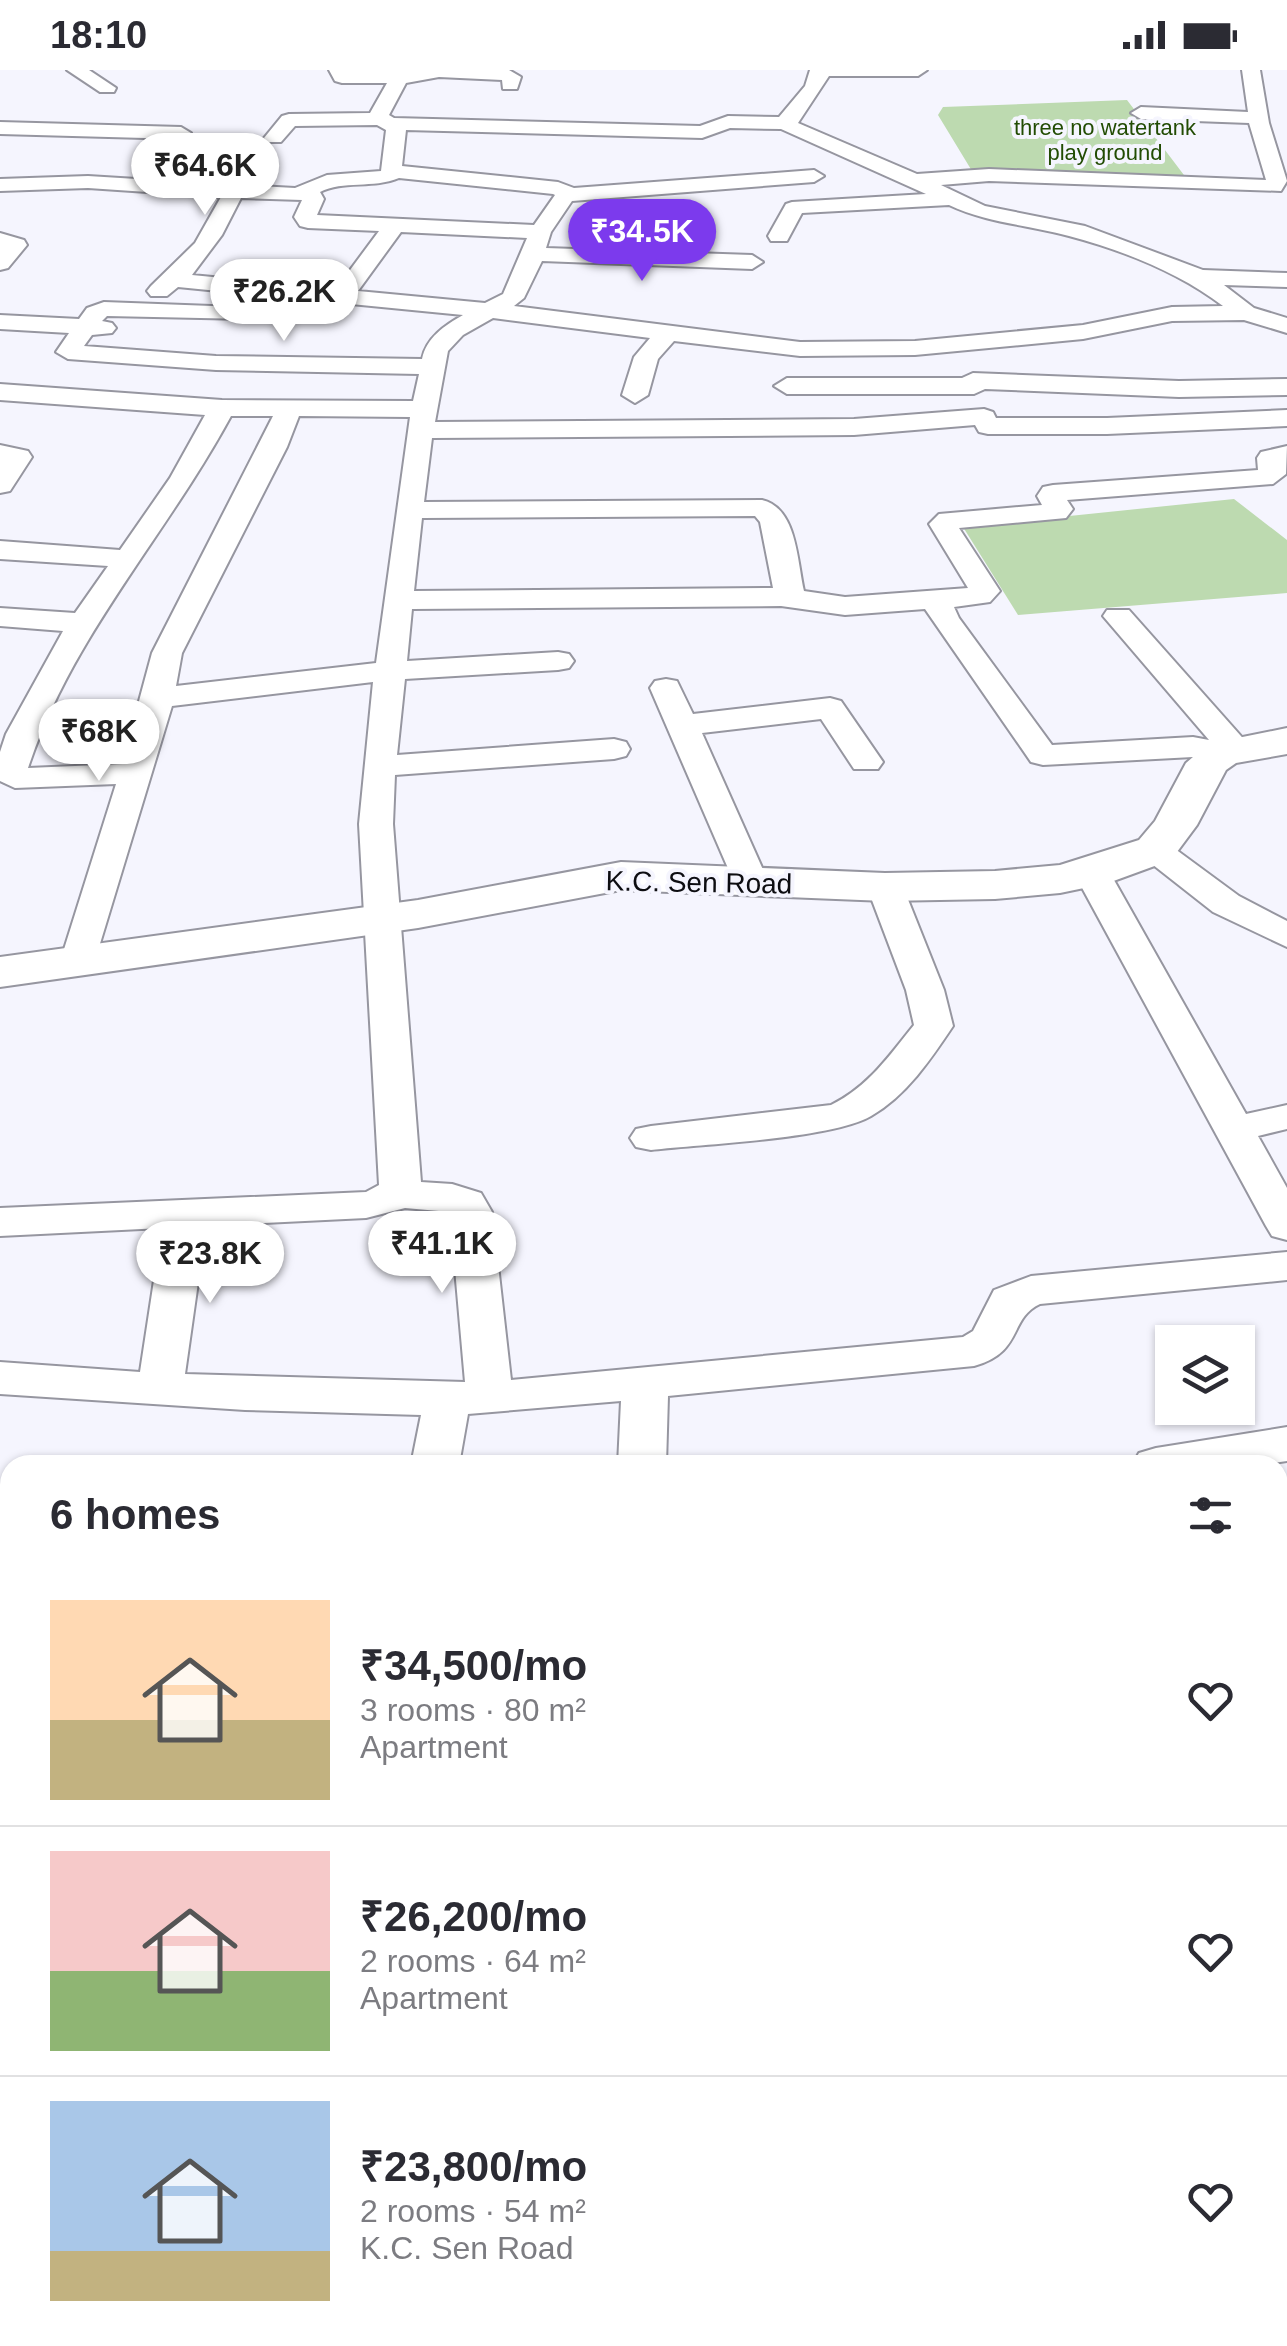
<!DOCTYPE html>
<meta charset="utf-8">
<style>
:root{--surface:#fff;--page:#f2f2f3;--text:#2b2b33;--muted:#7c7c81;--line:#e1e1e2;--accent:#7c3aed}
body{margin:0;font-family:Helvetica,sans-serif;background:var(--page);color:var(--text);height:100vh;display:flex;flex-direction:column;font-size:38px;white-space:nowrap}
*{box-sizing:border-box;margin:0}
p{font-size:32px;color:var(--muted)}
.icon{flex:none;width:55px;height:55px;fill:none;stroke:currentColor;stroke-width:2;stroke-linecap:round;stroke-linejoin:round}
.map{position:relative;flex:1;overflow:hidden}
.side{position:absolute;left:0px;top:1385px;width:1288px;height:892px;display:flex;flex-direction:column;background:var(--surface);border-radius:30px 30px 0 0;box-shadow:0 2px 8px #0004}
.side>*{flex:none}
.tools{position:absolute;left:1155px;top:1255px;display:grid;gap:20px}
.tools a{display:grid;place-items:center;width:100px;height:100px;border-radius:0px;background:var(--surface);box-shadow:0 2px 8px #0004;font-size:50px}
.price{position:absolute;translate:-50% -85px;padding:0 22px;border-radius:35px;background:#fff;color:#222;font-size:32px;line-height:65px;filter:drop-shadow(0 2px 5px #0008)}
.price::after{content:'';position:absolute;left:50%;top:60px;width:30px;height:22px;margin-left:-15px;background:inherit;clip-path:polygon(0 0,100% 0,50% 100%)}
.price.selected{background:var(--accent);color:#fff}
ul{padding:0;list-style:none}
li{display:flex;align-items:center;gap:30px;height:250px;padding:0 50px}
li+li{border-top:2px solid var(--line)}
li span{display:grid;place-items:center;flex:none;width:280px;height:200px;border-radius:0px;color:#555}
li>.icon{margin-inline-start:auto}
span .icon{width:120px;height:120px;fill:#fffc;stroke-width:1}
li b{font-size:42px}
h2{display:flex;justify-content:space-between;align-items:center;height:120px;padding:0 50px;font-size:42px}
.status{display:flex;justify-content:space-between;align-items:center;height:70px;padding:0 50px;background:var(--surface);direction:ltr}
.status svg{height:28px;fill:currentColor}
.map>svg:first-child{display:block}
.green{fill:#bddab0}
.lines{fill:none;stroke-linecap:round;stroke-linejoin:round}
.minor-casing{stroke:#9696a0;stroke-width:4}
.tertiary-casing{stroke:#9696a0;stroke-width:4}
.minor{fill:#fff;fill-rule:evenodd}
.tertiary{fill:#fff;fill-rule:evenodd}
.labels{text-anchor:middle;stroke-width:8;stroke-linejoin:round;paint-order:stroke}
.far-park-label{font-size:22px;fill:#224c03;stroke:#f5f5fe}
.street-label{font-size:28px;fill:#0d0d11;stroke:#f5f5fe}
</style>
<div class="status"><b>18:10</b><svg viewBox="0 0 49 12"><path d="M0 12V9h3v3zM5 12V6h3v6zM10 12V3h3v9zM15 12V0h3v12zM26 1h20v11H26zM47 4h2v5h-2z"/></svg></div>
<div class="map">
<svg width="1287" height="2276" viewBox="0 0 1287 2276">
<rect width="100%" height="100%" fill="#f5f5fe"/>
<path class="green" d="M1127 30 1190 113 972 101 938 45 943 37Z
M1234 429 1287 470V523L1018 545 963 457Z"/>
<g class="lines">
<g class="minor-casing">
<path id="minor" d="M67 0H89L116 18 114 22H100Z
M329 0H509L521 7 517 19H503L502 10 439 7 406 13 389 45 394 48 700 56 728 46 779 47 805 16 810 0H927L918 6H829L798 53 917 104 989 99 1266 110 1249 53 1141 49 1131 43 1141 37 1248 42 1242 0H1260L1269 53 1287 111 1281 121 989 111 941 115 985 136 1085 156 1203 200 1287 203V217L1224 215 1254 238 1287 248V263L1244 250 1172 251 1083 269 915 285 800 286 674 271 658 289 648 325 635 333 622 325 634 287 650 268 493 248 463 265 448 281 435 352 854 349 984 339 993 342 996 348H1107L1287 340V356L1107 364H988L979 362 975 355 854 365 432 368 424 432 762 430C797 438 797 491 804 521L845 527 968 518 929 454 939 444 1042 435 1037 426 1043 417 1053 415 1258 400 1257 388 1261 382 1287 376 1286 404 1273 414 1067 430 1073 439 1066 448 959 458 1000 521 990 532 954 537 959 548 1052 675 1193 667 1209 670 1103 546 1107 540H1129L1248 674 1252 681 1248 688 1223 693 1193 687 1043 695 1031 692 925 539 845 545 781 536 412 539 407 591 558 582 569 584 574 591 569 598 558 600 405 609 397 685 614 669 626 672 630 679 626 686 614 689 395 705 393 754 421 1112 452 1114 481 1123 492 1142 511 1310 963 1267 973 1261 994 1220 1031 1206 1287 1182V1210L1040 1234C1008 1249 1024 1282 974 1296L668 1326 666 1395H618L621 1331 468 1344 459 1395H411L421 1345 245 1340 0 1324V1292L140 1302 162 1158 0 1166V1138L366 1122 379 1115 359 754 373 612 172 636 92 900 79 903 66 900 60 892 116 714 15 718 0 711V682L6 664 63 561 0 556V538L75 543 108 496 0 489V471L120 480 170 408 205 345 0 330V314L222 330 413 331 419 304 216 300 68 289 56 282 69 263 0 259V245L79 249 87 238 104 232 239 237 251 244 247 249 107 246 102 251 112 253 116 258 112 263 92 265 84 276 216 286 422 289C426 268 445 255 463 245L178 217 167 226H151L147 221 151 216 195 173 221 127 88 118 0 121V109L88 106 185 112 217 69 224 67 234 73 206 113 295 118 327 105 381 101 386 60 377 55 295 56 281 72H267L264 68 282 46 289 44 370 43 387 13H342L335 11ZM730 58 781 59 926 124 792 132 786 134 768 166 771 171H787L802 143 949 135C987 153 1029 155 1069 166 1122 180 1180 203 1223 236L1172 237 1083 255 915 271 800 272 514 236 524 228 542 191 752 199 763 192 752 185 546 178 551 162 572 131 814 112 824 106 814 100 574 118 558 112 402 96 406 60 702 68ZM399 108 553 124 555 125 534 155 317 145 324 129 320 122C343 110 373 119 399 108ZM241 128 302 130 294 147 300 156 308 158 379 161 336 219 192 205 222 165ZM401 162 527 168 503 224 485 233 358 221ZM231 346H273L152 583 122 694 28 698C71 567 166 466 231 346ZM299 346 410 347 376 593 176 616 182 583 287 377ZM755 446 760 452 773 518 414 521 422 448ZM405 1138 450 1142 465 1312 185 1304 206 1156 366 1148Z
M0 52 181 57 191 63 181 69 0 64Z
M0 163 24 170 27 175 8 198 0 200Z
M973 303 1179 311 1287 309V325L1179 327 985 319 974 324H787L774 316 787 308H962Z
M0 375 28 381 32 387 10 421 0 423Z
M666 609 677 611 693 644 830 628 841 631 883 692 878 699H854L821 649 702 663 768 811 763 819 750 822 737 819 650 618 655 611Z
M1155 770 1167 773 1239 826 1287 851V877L1213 842 1143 787 1138 780 1143 773Z
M1092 792 1105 795 1110 803 1246 1044 1287 1035V1059L1258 1066 1287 1118V1170L1272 1166 1266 1156 1074 803 1079 795Z
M885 806 898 809 903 817 944 920 953 956C931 989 906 1026 871 1046 831 1069 702 1074 651 1080L636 1077 630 1068 636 1059 651 1056 831 1035C868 1017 889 986 914 955L906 920 867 817 872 809Z
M1287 1357V1391L1260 1395H1132L1139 1383 1156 1378Z
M0 1508H10V1546H0Z
M1278 1544 1287 1545V1585L1278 1583Z
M0 1610H10V1652H0Z
M1278 1766H1287V1812H1278Z
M1278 1973H1287V2027H1278Z
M10 2173V2235L0 2237V2175Z"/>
</g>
<g class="tertiary-casing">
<path id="tertiary" d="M1287 658V684L1236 693 1226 700 1197 755 1171 790 1108 813 1060 823 995 829 885 831 621 820 418 858 0 917V887L418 830 621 792 885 803 995 801 1060 795 1139 770 1155 751 1186 693 1208 674Z"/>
</g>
<use href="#minor" class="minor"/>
<use href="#tertiary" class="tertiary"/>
</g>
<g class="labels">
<g class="far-park-label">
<text x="1105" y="65">three no watertank<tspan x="1105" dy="25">play ground</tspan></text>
</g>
<g class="street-label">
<text transform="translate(699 812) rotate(1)" y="10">K.C. Sen Road</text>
</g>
</g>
</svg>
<div class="tools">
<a><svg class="icon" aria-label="layers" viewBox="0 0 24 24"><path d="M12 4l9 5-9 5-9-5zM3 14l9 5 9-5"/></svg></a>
</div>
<b class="price" style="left:205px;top:148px">₹64.6K</b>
<b class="price selected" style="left:642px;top:214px">₹34.5K</b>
<b class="price" style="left:284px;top:274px">₹26.2K</b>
<b class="price" style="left:99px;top:714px">₹68K</b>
<b class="price" style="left:442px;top:1226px">₹41.1K</b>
<b class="price" style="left:210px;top:1236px">₹23.8K</b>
<section class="side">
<h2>6 homes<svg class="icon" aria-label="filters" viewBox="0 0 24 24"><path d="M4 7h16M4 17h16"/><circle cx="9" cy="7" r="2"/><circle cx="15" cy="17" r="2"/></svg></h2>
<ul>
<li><span style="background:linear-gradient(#ffd9b3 60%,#c2b280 0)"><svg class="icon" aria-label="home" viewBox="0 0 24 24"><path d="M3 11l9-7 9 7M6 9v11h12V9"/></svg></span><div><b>₹34,500/mo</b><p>3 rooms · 80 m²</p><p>Apartment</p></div><svg class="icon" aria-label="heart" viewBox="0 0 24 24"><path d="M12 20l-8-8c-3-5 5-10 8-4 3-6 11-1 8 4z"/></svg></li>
<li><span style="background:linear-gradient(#f6c9c9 60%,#8fb573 0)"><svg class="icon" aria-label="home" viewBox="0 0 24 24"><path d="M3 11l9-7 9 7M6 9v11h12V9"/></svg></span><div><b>₹26,200/mo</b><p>2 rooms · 64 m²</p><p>Apartment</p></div><svg class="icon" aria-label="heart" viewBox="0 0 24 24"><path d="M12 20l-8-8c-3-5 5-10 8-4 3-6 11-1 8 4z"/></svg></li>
<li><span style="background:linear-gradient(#a9c7e8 75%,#c2b280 0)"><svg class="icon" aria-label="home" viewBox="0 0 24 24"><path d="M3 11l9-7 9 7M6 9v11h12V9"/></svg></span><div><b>₹23,800/mo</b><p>2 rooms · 54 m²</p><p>K.C. Sen Road</p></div><svg class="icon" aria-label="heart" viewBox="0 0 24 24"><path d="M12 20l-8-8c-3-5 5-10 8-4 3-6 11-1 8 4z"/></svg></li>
</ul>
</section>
</div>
